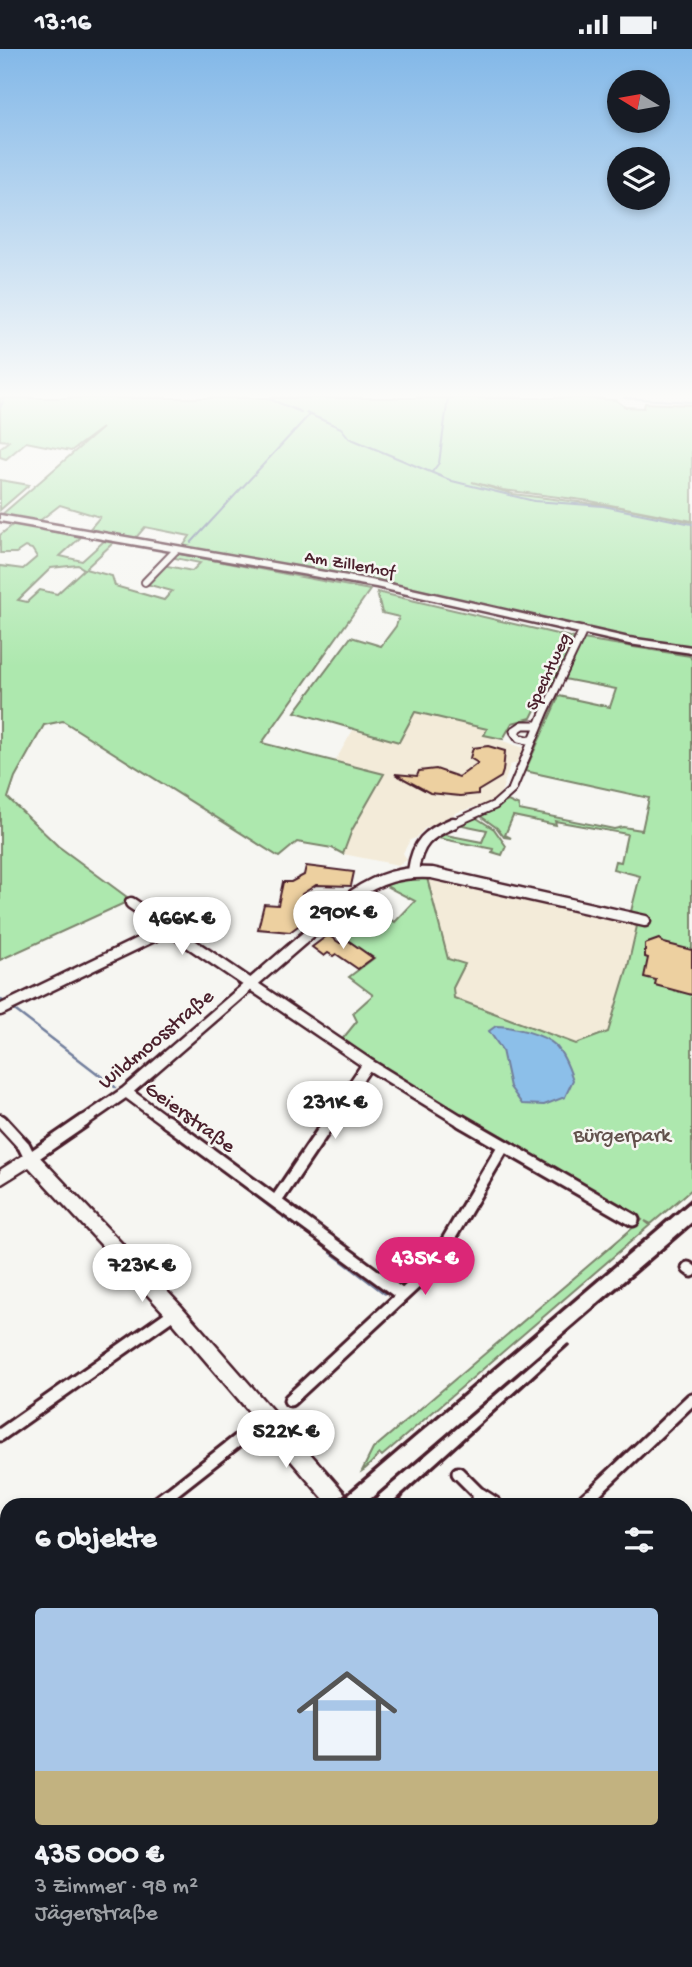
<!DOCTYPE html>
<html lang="de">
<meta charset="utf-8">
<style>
:root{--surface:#171b24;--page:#20242c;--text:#f1f3f6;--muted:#9ea1a6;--line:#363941;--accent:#db2777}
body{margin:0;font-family:"Gochi Hand",sans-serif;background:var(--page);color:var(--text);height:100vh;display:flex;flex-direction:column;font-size:26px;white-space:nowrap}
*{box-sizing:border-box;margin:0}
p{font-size:23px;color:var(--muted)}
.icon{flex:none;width:38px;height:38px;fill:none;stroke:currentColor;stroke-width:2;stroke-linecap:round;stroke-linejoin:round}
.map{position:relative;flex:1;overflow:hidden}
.sheet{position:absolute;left:0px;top:1449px;width:693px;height:469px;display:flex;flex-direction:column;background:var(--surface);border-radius:21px 21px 0 0;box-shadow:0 4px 10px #0003}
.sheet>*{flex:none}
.needle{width:46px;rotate:281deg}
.tools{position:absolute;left:607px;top:21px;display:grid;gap:14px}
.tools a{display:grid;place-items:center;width:63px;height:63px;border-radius:50%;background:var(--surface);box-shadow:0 4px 10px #0003;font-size:35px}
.price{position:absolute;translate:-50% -60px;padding:0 16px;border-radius:24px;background:#fff;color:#222;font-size:23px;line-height:46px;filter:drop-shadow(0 2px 4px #0008)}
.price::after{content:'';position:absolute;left:50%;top:42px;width:21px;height:16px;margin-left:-10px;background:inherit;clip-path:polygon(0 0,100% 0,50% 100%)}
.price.on{background:var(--accent);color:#fff}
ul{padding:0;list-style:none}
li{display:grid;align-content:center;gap:14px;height:371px;padding:0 35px}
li+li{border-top:2px solid var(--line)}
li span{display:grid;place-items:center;height:217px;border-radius:7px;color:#555}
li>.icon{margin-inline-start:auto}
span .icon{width:126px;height:126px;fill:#fffc;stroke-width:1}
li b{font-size:30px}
h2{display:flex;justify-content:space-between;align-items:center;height:84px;padding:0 35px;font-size:30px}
.status{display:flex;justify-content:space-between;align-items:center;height:49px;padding:0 35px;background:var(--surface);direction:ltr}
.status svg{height:19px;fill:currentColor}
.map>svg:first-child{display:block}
.built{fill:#f3ebd9}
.green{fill:#ade8ae;stroke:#7c846c;stroke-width:2;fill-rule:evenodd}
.water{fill:#8cbfe9;stroke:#727f9d;stroke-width:2}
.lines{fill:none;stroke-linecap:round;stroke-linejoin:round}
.stream-far2{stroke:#727f9d;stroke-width:2}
.stream-far1{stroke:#727f9d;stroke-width:2.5}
.stream{stroke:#727f9d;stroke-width:3.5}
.building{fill:#edd0a0;stroke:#4a1f2b;stroke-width:2}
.street-far4-casing{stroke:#4a1f2b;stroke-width:10}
.street-far3-casing{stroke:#4a1f2b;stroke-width:11}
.street-far2-casing{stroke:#4a1f2b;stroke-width:15}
.street-far1-casing{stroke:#4a1f2b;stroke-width:17}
.street-casing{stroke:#4a1f2b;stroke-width:20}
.secondary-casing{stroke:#4a1f2b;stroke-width:5}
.street-far4{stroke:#f6f6f2;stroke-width:6}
.street-far3{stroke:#f6f6f2;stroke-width:7}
.street-far2{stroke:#f6f6f2;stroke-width:10}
.street-far1{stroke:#f6f6f2;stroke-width:11}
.street{stroke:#f6f6f2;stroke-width:15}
.secondary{fill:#f6f6f2;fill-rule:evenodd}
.rail-far1{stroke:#4a1f2b;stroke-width:3.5}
.rail{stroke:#4a1f2b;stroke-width:4.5}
.labels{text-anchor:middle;stroke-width:5;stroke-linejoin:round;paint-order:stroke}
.far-street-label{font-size:18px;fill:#4a1f2b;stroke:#f6f6f2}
.street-label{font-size:21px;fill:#4a1f2b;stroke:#f6f6f2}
.park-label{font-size:21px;fill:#63514c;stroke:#f6f6f2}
</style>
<div class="status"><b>13:16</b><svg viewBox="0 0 49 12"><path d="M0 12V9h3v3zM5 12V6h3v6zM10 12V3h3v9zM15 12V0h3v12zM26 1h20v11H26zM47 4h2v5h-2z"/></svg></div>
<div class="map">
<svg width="692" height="1918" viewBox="0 0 692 1918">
<rect width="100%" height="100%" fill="#f6f6f2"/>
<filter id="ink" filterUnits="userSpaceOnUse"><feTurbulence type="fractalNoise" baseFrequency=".0143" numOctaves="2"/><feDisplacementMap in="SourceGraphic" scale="14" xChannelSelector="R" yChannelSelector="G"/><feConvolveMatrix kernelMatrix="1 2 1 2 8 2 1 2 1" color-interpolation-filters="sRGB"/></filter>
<g filter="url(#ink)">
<path class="built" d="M415 663 487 680 485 686 524 699 517 714 510 716 502 741 495 752 458 763 424 780 416 789 410 791 403 804 407 811 398 816 343 805 352 781 384 725 334 714 353 681 399 693Z
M427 829 637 876 628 917 608 983 576 995 454 949 448 910Z
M7 1817V1911H75L71 1918H0V1823Z
M81 1911H464L468 1918H76Z"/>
<path class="green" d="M0 349H586L616 351 625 358 644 359 645 354 692 356V472L590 452 503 441 472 433 513 445 619 458 692 473V598L628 588 367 532 182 499 190 487 145 478 134 491 87 483 100 468 60 456 38 473 0 467 102 379 71 402 26 393 6 410 0 408V399L9 392 0 391Z
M0 431 29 436 0 461Z
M14 475 81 488 60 507 82 512 104 492 113 494 85 520 112 527 115 537 164 551 172 542 146 535 163 516 192 522 200 514 170 508 175 504 370 541 262 694 384 725 352 781 343 805 332 799 297 793 279 808 63 672 44 676 15 728 8 749 58 797 131 851 0 911V517L23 520 37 508 32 500 25 498 16 504H0V486ZM78 516 84 520 57 545 40 541 27 553 18 551 51 519Z
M377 543 574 589 552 640 546 639 531 669 512 674 503 690 484 686 487 680 415 663 399 693 295 663 351 588 381 597 396 577 399 568 382 564Z
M583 590 690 607 692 611V1140L651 1175 645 1172 650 1176 382 1407 380 1405C373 1411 370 1417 362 1422L373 1400 642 1171 506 1096 340 993 357 972 353 964 373 946 349 928 374 909 326 877 354 852 395 873 415 852 378 833 406 827 427 829 448 910 465 915 453 939 454 949 576 995 608 983 628 917 637 877 628 874 640 827 613 820 615 812 621 813 627 785 555 772 556 776 513 767 505 786 511 789 504 788 497 779 479 766 508 752 519 757V761L614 780 623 778 642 781 649 749 525 722 559 647 610 658 616 640 564 630Z
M475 768 494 780 506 797 502 806 492 803 493 800 438 789 435 792 431 790 447 782 446 786 482 793 487 781 453 774Z"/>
<path class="water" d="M496 977C511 977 543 985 555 996 564 1005 569 1019 573 1031L565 1048 544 1056 522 1055 510 1038 502 1001 489 982Z"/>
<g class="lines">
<path class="stream-far2" d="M267 349 301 363
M624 349 692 353
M0 359 5 349
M306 364 341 379 349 389 452 432 534 452 603 457 692 475
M432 423 439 414 448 349
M191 494 309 366"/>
<path class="stream-far1" d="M0 950 7 955
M12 959 115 1038"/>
<path class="stream" d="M232 1128 276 1162
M284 1168 304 1182
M331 1203 385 1244"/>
</g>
<path class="building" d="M488 697 505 702 503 722 501 728 478 742V745L460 747 430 744 395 725 417 727 419 722 436 720 459 728 478 714 470 709 473 699Z
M306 817 354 823 351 837 316 836 302 845 299 861 310 868 290 883 258 880 264 855 278 856 283 833H291L304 826Z
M328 886 340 894 346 890 373 909 358 920 336 905 333 907 328 904 324 907 312 898Z
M659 890 664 894 692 901V946L655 936 656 931 644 928 648 909 645 908V895Z"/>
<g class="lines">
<g class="street-far4-casing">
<path id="street-far4" d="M145 533 176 501"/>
</g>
<g class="street-far3-casing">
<path id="street-far3" d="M532 692 519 689 514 682 523 676H539
M449 776 495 756 512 741 545 662 583 582"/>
</g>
<g class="street-far2-casing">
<path id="street-far2" d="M413 822C417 794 427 785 453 774
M131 854 368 1015 464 1074
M0 961 168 880
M126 1043 168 1074
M0 1071 3 1074
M81 1074 126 1043 354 846C379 829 402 822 432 824L645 872
M328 1074 368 1015"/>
</g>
<g class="street-far1-casing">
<path id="street-far1" d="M1 1072 24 1097 30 1109 84 1072
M166 1072 402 1246
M461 1072 633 1171
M276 1152 330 1072
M688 1219 692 1222
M290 1351 431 1220 503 1098
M0 1386 175 1263
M458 1424 482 1448
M166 1448 245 1386
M589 1448 692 1350"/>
</g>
<g class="street-casing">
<path id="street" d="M480 1447 494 1456
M157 1456 169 1447
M581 1456 591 1447
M686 1532 692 1537
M0 1580 7 1574
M589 1911 594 1918"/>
</g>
<g class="secondary-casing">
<path id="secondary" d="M0 466 376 532 629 589 692 598V604L629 595 376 538 0 472Z
M30 1102 36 1104 181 1257 349 1449 352 1456H329L169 1269 29 1118 0 1136V1121Z
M686 1833 692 1836V1864L686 1861Z"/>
</g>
<use href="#street-far4" class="street-far4"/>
<use href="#street-far3" class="street-far3"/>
<use href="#street-far2" class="street-far2"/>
<use href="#street-far1" class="street-far1"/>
<use href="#street" class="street"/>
<use href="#secondary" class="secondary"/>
<path class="rail-far1" d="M343 1448 692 1150
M375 1448 692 1175
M400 1448 568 1296"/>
<path class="rail" d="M334 1456 345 1447
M366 1456 377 1447
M392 1456 402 1447
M0 1755 7 1749
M0 1778 7 1772
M0 1806 7 1800"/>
</g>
</g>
<linearGradient id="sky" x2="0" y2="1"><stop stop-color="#83b8e8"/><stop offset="0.56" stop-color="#fbfbf9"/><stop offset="1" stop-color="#fbfbf9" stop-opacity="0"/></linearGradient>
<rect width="692" height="618" fill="url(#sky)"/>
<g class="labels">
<g class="far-street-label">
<text transform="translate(350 514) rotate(10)" y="6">Am Zillerhof</text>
<text transform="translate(547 622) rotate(-65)" y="6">Spechtweg</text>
</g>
<g class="street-label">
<text transform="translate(155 989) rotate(-40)" y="7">Wildmoosstraße</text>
<text transform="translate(191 1067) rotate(36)" y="7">Geierstraße</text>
</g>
<g class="park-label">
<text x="622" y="1092">Bürgerpark</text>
</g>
</g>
</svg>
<div class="tools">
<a><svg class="needle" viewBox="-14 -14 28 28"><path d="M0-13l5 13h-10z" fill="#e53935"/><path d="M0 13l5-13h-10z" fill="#9ea1a6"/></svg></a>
<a><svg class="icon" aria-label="layers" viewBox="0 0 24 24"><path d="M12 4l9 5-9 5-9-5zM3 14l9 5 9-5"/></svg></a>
</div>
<b class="price" style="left:343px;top:902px">290K €</b>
<b class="price" style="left:182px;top:908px">466K €</b>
<b class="price" style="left:335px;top:1092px">231K €</b>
<b class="price on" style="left:425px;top:1248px">435K €</b>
<b class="price" style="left:142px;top:1255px">723K €</b>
<b class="price" style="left:286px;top:1421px">522K €</b>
<section class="sheet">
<h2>6 Objekte<svg class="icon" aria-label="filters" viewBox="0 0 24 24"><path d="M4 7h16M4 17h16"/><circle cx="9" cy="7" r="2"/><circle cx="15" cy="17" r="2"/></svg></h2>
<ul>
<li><span style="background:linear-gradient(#a9c7e8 75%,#c2b280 0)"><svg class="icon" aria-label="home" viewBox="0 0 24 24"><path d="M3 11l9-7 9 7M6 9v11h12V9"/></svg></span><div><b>435 000 €</b><p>3 Zimmer · 98 m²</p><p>Jägerstraße</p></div></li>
</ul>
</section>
</div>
